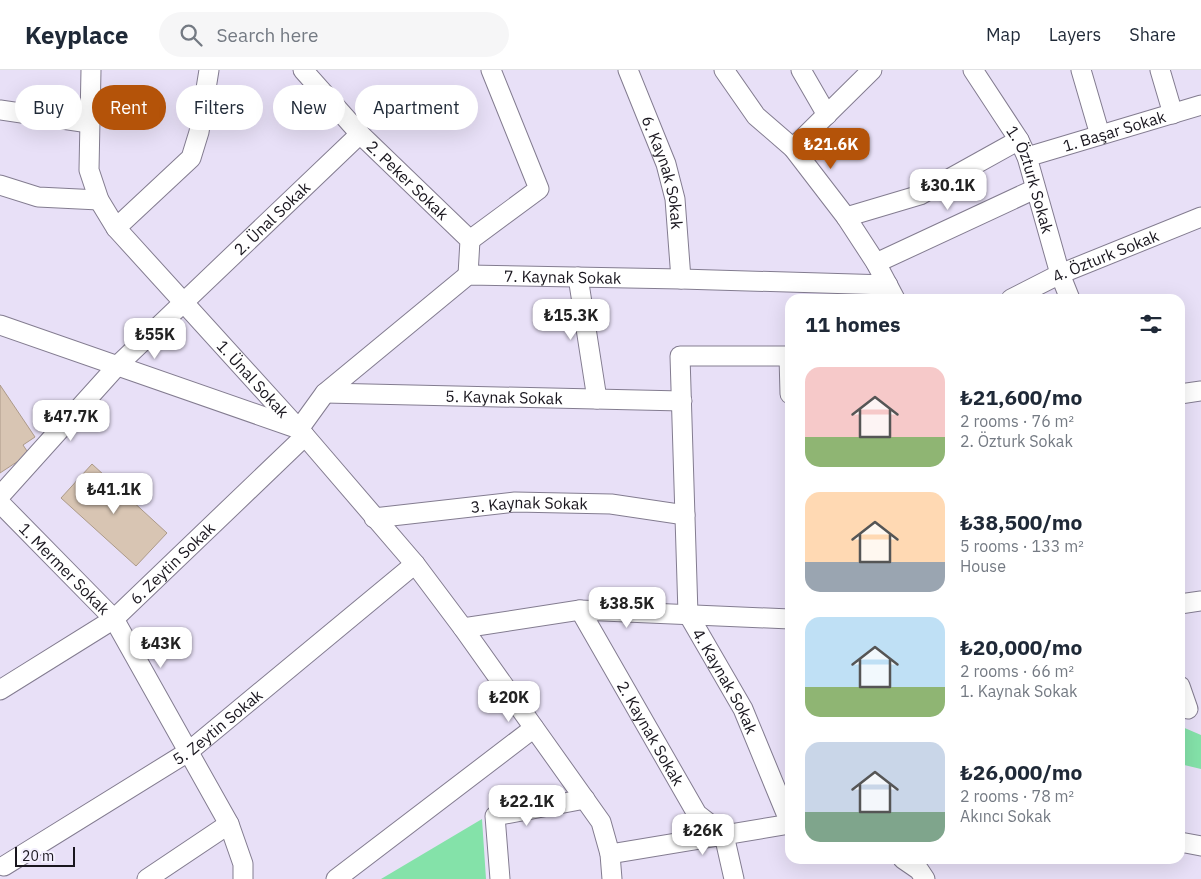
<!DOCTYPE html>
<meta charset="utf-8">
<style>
:root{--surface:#fff;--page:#f6f6f7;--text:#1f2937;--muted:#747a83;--line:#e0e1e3;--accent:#b45309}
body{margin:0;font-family:"IBM Plex Sans",sans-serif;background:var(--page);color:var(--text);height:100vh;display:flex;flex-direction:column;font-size:19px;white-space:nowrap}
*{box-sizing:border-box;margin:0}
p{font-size:16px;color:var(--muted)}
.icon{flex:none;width:28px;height:28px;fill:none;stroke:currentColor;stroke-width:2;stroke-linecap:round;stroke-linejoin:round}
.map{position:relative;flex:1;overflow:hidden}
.sheet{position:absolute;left:785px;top:224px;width:400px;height:570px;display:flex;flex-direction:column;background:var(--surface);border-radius:15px;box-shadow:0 5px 20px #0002}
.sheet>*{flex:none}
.guide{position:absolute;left:15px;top:15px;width:475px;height:45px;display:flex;gap:10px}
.scale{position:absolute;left:15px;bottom:12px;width:60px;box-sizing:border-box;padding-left:5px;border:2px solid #19161e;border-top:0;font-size:14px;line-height:18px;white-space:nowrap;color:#19161e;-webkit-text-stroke:4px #f3effd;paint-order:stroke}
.price{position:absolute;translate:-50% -42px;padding:0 11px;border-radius:10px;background:#fff;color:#222;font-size:16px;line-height:32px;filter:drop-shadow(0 1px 2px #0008)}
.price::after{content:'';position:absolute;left:50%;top:30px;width:15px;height:11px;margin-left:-8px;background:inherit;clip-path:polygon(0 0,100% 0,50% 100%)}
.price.current{background:var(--accent);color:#fff}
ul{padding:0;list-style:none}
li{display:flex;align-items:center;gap:15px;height:125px;padding:0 20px}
li span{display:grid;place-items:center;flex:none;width:140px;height:100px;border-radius:15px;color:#555}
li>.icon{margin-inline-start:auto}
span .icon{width:60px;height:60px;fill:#fffc;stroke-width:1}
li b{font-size:21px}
h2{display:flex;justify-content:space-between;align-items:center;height:60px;padding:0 20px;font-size:21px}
.chip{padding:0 18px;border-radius:22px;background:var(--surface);box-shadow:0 5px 20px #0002;font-size:18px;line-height:45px}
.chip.current{background:var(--accent);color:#fff}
header{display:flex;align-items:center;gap:30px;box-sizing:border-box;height:70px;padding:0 25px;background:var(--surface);border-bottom:1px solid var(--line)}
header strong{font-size:24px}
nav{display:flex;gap:28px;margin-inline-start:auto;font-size:18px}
.search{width:350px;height:45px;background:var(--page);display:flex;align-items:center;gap:12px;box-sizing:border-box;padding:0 18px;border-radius:28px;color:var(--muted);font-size:19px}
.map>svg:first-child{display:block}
.green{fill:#84e2a9}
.building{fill:#d8c5b3;stroke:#ac9a89}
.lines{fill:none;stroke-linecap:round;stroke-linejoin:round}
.street-casing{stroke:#837c90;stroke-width:21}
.street{stroke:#fff;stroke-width:19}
.labels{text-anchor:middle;stroke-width:5;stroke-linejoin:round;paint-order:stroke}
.street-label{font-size:16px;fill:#19161e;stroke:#f3effd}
</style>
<header>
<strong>Keyplace</strong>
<div class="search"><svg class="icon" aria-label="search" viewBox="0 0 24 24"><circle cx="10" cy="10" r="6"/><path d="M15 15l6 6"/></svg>Search here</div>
<nav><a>Map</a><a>Layers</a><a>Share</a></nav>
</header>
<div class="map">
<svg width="1201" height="809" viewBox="0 0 1201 809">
<rect width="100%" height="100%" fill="#e8e0f7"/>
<path class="green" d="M1180 656 1201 665V699L1180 694Z
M482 749 486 809H381Z"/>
<path class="building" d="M0 315 35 367 23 375 29 384 0 403Z
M92 394 167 463 136 496 61 428Z"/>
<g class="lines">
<g class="street-casing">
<g id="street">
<path id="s1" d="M91 0 89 100 99 130 116 158 305 366 415 494 463 558 601 752 610 784 612 809"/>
<path id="s2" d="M303 0 360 64 470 170 468 205"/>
<path id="s3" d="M628 0 666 94 675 129 681 209"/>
<path d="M724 0 756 46 793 78 846 147 876 193 895 229"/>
<path d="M801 0 827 45"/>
<path id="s4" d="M973 0 1019 70 1027 87 1060 204 1070 229"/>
<path d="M1081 0 1100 65"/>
<path d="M1160 0 1173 44"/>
<path d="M0 40 89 53"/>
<path d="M793 78 872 0"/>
<path id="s5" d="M1027 87 1201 35"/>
<path d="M0 115 38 127 99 130"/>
<path d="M846 147 920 125 1019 70"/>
<path d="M116 158 191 88 199 62 209 0"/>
<path d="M470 170 539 119 491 0"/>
<path d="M876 193 1035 119"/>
<path d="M578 207 597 329"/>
<path id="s6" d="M1011 229 1060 204 1201 147"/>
<path id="s7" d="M0 255 299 359 325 323 468 205 681 209 888 215"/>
<path id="s8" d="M325 323 682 331"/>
<path id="s9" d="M790 324 789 286H680L688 544 743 639 790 753"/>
<path d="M1180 324 1201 321"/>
<path id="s10" d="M0 426 118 295 360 64"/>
<path id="s11" d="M0 433 114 549 229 754 243 794V809"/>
<path id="s12" d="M374 448 515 432 611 434 685 445"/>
<path d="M1180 534 1201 531"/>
<path id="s13" d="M580 540 697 744 724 765 734 809"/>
<path d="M463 558 580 540 790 549"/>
<path d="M1180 616 1188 639"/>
<path id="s14" d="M0 620 114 549 305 366"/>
<path d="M1180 772 1201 776"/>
<path d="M610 784 790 754"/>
<path d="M903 789 919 800 925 809"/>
<path id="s15" d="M4 796 188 682 415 494"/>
<path d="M147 809 229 754"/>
<path d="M336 809 534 658"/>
<path d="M500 809 495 746 585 729"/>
</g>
</g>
<use href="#street" class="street"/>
</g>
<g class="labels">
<g class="street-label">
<text dy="6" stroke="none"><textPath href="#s5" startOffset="91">1. Başar Sokak</textPath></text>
<text dy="6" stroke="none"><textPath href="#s3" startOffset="109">6. Kaynak Sokak</textPath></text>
<text dy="6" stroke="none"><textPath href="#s2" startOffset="152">2. Peker Sokak</textPath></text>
<text dy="6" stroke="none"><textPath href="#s4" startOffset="125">1. Özturk Sokak</textPath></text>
<text dy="6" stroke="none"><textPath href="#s10" startOffset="389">2. Ünal Sokak</textPath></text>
<text dy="6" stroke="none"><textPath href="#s6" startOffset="104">4. Özturk Sokak</textPath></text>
<text dy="6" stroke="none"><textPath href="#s7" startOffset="641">7. Kaynak Sokak</textPath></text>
<text dy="6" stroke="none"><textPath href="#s1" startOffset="368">1. Ünal Sokak</textPath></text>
<text dy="6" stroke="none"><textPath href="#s8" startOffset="179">5. Kaynak Sokak</textPath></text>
<text dy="6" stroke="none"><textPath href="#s12" startOffset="156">3. Kaynak Sokak</textPath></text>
<text dy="6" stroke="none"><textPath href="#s14" startOffset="215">6. Zeytin Sokak</textPath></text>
<text dy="6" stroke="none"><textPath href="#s11" startOffset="92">1. Mermer Sokak</textPath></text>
<text dy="6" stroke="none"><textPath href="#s9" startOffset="482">4. Kaynak Sokak</textPath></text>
<text dy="6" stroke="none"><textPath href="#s15" startOffset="255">5. Zeytin Sokak</textPath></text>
<text dy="6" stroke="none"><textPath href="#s13" startOffset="142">2. Kaynak Sokak</textPath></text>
</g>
</g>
</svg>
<div class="scale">20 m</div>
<b class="price current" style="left:831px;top:100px">₺21.6K</b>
<b class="price" style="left:948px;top:141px">₺30.1K</b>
<b class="price" style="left:571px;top:271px">₺15.3K</b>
<b class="price" style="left:155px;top:290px">₺55K</b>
<b class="price" style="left:71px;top:372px">₺47.7K</b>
<b class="price" style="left:114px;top:445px">₺41.1K</b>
<b class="price" style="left:627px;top:559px">₺38.5K</b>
<b class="price" style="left:161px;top:599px">₺43K</b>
<b class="price" style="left:509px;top:653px">₺20K</b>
<b class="price" style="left:527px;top:757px">₺22.1K</b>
<b class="price" style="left:703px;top:786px">₺26K</b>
<div class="guide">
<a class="chip">Buy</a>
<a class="chip current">Rent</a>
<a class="chip">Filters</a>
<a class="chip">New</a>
<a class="chip">Apartment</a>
</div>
<section class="sheet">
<h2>11 homes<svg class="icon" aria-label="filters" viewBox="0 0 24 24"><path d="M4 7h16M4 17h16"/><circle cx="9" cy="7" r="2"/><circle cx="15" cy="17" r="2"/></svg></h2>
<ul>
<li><span style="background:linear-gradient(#f6c9c9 70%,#8fb573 0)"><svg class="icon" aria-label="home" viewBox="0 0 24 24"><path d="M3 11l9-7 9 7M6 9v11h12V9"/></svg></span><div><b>₺21,600/mo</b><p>2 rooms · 76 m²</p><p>2. Özturk Sokak</p></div></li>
<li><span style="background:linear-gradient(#ffd9b3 70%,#9aa5b1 0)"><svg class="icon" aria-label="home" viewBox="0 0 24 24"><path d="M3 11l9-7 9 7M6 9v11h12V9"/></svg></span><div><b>₺38,500/mo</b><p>5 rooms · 133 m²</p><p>House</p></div></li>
<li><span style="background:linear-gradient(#bfe0f5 70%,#8fb573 0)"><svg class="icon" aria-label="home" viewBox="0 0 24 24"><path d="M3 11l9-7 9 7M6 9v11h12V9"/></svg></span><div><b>₺20,000/mo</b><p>2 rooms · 66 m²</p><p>1. Kaynak Sokak</p></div></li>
<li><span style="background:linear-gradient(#c9d6e8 70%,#7fa58c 0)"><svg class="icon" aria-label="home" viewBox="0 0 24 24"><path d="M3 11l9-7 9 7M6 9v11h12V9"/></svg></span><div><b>₺26,000/mo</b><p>2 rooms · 78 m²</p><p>Akıncı Sokak</p></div></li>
</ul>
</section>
</div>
